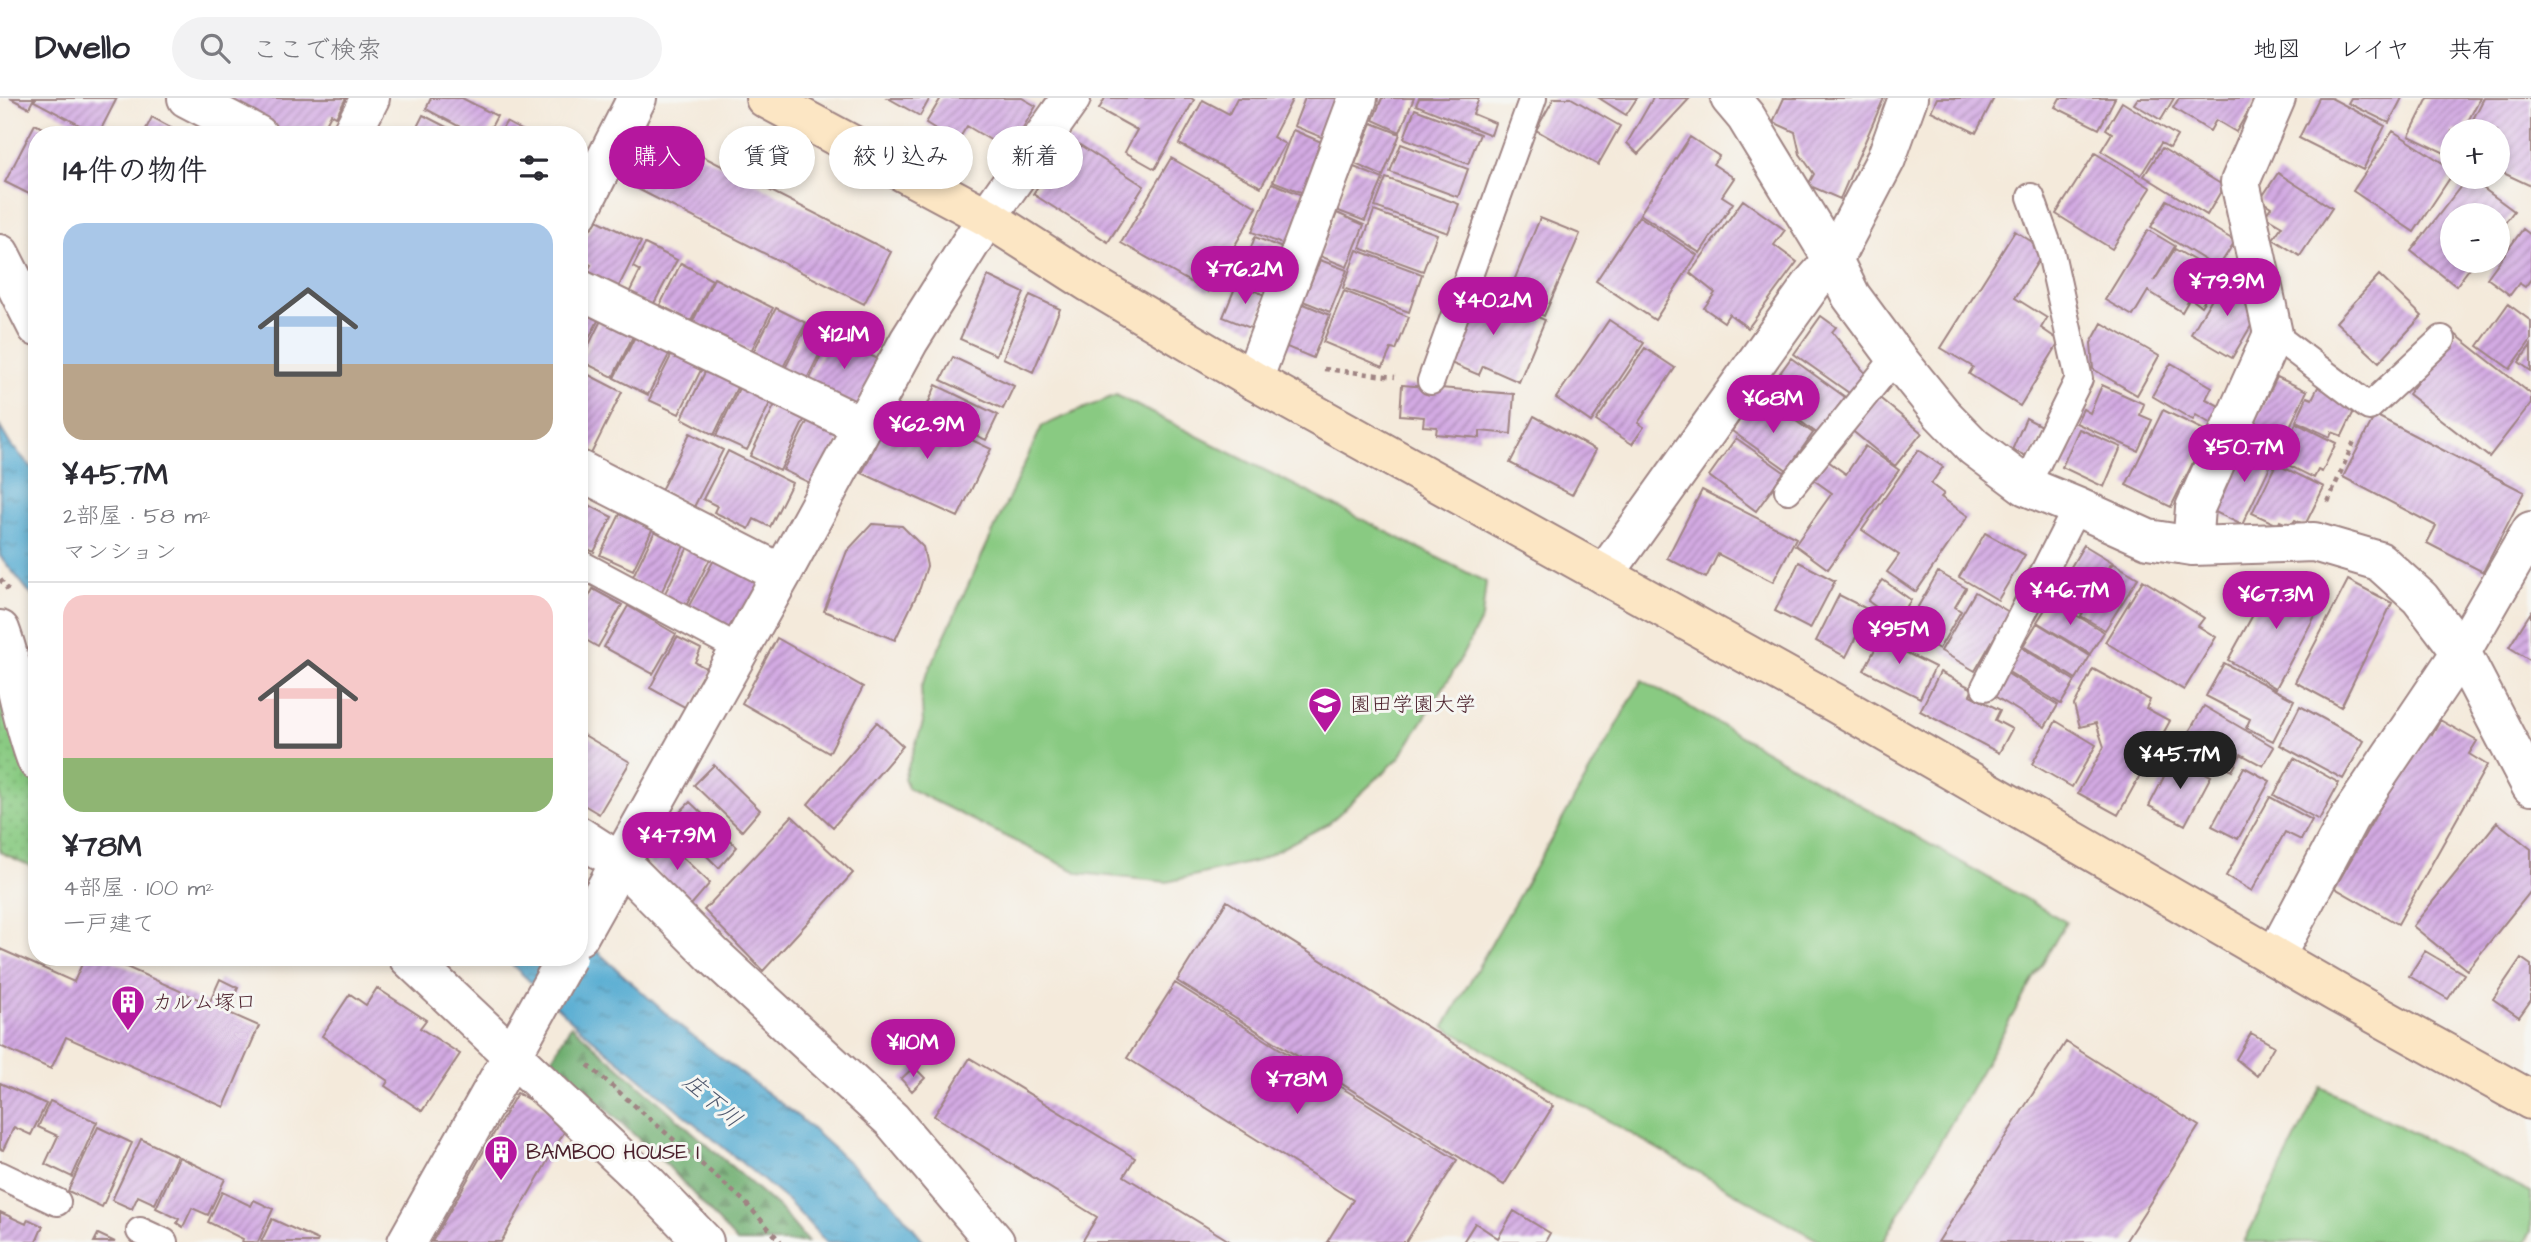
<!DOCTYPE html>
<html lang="ja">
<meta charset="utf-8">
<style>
:root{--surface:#fff;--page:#f2f2f3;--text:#2b2b33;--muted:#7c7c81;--line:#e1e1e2;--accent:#b5179e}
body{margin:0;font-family:"Architects Daughter","Klee One",sans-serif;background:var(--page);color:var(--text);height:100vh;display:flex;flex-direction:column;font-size:26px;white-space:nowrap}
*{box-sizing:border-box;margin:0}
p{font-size:23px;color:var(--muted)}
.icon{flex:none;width:38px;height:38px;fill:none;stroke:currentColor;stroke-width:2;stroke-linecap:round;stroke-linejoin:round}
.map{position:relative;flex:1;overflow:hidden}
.side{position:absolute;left:28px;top:28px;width:560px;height:840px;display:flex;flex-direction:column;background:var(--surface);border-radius:28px;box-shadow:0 4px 10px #0003}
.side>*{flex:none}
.banner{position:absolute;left:609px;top:28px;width:665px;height:63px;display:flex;gap:14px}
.buttons{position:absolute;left:2440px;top:21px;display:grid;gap:14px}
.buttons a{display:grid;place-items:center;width:70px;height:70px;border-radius:50%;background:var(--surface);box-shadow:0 4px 10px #0003;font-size:35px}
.price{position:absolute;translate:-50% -60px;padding:0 16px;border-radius:24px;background:var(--accent);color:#fff;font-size:23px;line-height:46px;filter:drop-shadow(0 2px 4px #0008)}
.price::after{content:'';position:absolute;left:50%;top:42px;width:21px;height:16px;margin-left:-10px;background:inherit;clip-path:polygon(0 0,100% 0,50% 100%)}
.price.on{background:#222;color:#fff}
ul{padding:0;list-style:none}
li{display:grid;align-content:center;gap:14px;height:371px;padding:0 35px}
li+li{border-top:2px solid var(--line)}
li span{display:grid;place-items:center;height:217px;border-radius:21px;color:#555}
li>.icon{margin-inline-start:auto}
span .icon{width:126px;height:126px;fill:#fffc;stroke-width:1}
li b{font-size:30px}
h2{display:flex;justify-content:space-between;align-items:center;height:84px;padding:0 35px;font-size:30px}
.pill{padding:0 24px;border-radius:32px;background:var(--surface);box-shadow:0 4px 10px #0003;font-size:24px;line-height:63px}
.pill.on{background:var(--accent);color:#fff}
header{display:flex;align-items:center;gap:42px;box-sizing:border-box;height:98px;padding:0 35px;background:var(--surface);border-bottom:2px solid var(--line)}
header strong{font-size:33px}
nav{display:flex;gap:38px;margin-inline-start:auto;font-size:24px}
.search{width:490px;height:63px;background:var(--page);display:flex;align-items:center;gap:18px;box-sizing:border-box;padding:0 24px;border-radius:38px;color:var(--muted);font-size:26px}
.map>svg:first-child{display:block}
.grass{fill:#89ca82;stroke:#6a7456;stroke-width:2}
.forest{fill:url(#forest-firs);stroke:#5c664e;stroke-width:2}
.park{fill:url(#park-dots);stroke:#6a7456;stroke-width:2}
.water{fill:url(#water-ripples);stroke:#50657e;stroke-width:2}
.building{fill:url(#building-hatch)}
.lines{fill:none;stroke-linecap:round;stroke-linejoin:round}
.lane-casing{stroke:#9f8483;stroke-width:30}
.street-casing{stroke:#9f8483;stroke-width:42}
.secondary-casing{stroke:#9f8483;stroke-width:42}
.path{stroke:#9f8483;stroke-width:4.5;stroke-dasharray:5 5;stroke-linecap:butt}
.lane{stroke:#fff;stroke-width:26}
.street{stroke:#fff;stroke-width:38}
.secondary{stroke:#fce6c4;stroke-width:38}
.street-bridge-casing{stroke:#9f8483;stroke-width:42;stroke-linecap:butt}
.street-bridge{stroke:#fff;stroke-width:38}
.labels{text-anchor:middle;stroke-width:6;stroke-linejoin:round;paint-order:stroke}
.poi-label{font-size:21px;fill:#4a1f2b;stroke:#f6f6f2;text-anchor:start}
.water-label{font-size:23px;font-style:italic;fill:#4e576d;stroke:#f6f6f2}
</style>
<header>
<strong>Dwello</strong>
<div class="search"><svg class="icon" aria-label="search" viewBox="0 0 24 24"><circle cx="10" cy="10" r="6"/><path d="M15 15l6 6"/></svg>ここで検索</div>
<nav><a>地図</a><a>レイヤ</a><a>共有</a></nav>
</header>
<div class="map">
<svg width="2531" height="1144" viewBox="0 0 2531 1144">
<defs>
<pattern id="forest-firs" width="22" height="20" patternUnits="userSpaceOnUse" patternTransform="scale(1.75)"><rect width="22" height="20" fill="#6eae70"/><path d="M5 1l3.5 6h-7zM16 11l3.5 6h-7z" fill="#5c8d5c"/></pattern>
<pattern id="park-dots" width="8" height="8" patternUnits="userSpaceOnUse" patternTransform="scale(1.75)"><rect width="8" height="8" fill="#89ca82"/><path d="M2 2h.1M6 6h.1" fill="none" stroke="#78ad70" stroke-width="1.8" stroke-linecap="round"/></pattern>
<pattern id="water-ripples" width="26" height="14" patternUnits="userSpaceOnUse" patternTransform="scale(1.75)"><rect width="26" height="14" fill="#55abd1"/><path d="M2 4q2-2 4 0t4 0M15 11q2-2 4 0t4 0" fill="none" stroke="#488baa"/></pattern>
<pattern id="building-hatch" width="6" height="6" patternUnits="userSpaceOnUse" patternTransform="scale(1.75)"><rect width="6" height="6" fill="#d3aae3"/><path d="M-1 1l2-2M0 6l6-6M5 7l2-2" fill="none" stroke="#ad8ab8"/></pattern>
</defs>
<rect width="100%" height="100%" fill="#f6f6f2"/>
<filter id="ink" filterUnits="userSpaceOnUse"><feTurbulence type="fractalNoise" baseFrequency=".0143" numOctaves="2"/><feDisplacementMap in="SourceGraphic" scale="14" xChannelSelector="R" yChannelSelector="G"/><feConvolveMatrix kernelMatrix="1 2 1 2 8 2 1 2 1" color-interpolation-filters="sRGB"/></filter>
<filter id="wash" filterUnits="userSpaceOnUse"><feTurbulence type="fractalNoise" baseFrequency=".00686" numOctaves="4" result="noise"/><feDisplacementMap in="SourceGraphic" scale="28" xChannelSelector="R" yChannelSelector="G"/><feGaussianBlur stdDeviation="1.57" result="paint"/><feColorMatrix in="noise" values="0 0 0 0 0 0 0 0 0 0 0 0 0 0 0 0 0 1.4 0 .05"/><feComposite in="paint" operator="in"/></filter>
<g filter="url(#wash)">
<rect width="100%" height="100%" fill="#f4eadb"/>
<path class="grass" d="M1116 297 1486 484 1482 520 1455 571 1400 659 1328 726 1257 763 1167 784 1079 775 908 690 904 680 923 625 921 589 1042 328Z
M1642 582 2066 824 1883 1144H1821L1444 929Z
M2321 989 2531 1094V1133L2525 1144H2244Z"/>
<path class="forest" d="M571 927 780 1111 808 1144H737L668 1068 552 961Z"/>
<path class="park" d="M0 576 32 679 37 688V771L0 754Z"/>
<path class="water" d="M0 329 10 346 37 375V504L0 458Z
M579 837 683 931 800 1020 891 1103 925 1144H826L789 1104 576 927 504 859H579Z"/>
<g id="blocks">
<path class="building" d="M10 0H34L29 10Z
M36 0H117L98 37 34 3Z
M220 0H346L336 19 331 16 320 37H288L221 2Z
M431 0H462L497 18 487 37H475L426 11Z
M888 0H930L920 18Z
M941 0H1022L1036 8 1009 53 967 28 957 44 926 25Z
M1105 0H1191L1194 2 1155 71 1125 54 1137 32 1099 11Z
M1237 0H1293L1273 39 1285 46 1261 89 1179 46 1203 2 1229 16Z
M1305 0H1343L1326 41 1294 28Z
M1382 0H1414L1400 34 1373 22Z
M1419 0H1479L1473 16 1495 25 1491 37 1416 7Z
M1554 0H1571L1620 28 1598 67 1536 32Z
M1599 0H1637L1626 17Z
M1653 0H1690L1638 56 1627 45Z
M1784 0H1884L1840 101 1808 87 1814 76 1800 56 1795 34 1773 24Z
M1937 0H1994L1976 35 1931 13Z
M2060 0H2115L2099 31 2055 9Z
M2138 0H2174L2161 22 2134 6Z
M2179 0H2252L2255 2 2236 34 2216 22 2210 33 2173 10Z
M2319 0H2331L2385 28 2363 72 2299 40Z
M2351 0H2402L2389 25 2348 5Z
M2428 0H2480L2463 33H2452L2451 58 2409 38Z
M2484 0H2531V88L2497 72V33H2467Z
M2122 4 2177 38 2170 50 2161 45 2141 77 2101 53 2112 35 2106 31Z
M1415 11 1480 36 1468 66 1404 40Z
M423 17 462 37H413Z
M152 19 176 32 174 37H143Z
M506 24 531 37H499Z
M1372 25 1400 36 1383 78 1355 66Z
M35 26 55 37H37V100L5 84Z
M649 31 891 154 864 206 622 83Z
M1293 32 1326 46 1306 96 1273 83Z
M2393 33 2452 71V77L2414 134 2353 93Z
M1690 39 1719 58 1713 66 1734 80 1722 98 1733 105 1700 155 1640 116Z
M1069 40 1144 88 1108 144 1033 96Z
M1401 46 1468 71 1458 99 1390 74Z
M2162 50 2224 88 2207 117 2144 78Z
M2095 55 2151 90 2112 151 2056 116Z
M1171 60 1257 109 1208 194 1121 145Z
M1354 69 1383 81 1365 123 1336 112Z
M2278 75 2332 110 2300 158 2273 141 2282 128 2265 118 2271 109 2260 102Z
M2468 79 2514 113 2497 135V117H2452V163H2475L2456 188 2411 153Z
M1386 80 1459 106 1448 135 1375 109Z
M1272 85 1307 99 1287 148 1252 134Z
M1743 102 1785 132 1774 147 1797 164 1748 230 1729 216 1724 224 1704 210 1715 195 1690 175Z
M2167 102 2235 143 2218 170 2151 129Z
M1374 113 1437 136 1423 173 1360 150Z
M1337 115 1364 127 1347 169 1320 158Z
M1639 118 1697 157 1655 222 1596 183Z
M1540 120 1580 136 1544 218 1506 202Z
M595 121 641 144 618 190 587 174 591 167 579 161V151Z
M2523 131 2531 137V181L2525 189 2519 185 2510 197 2487 180Z
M2148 132 2175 148 2154 183 2175 151 2209 171 2203 180 2214 188 2201 208 2190 200 2182 214 2148 193 2133 218 2105 202Z
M2015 133 2045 152 2015 200 2047 220 2041 230 2060 243 2020 308 1969 276 1973 269 1941 250Z
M1255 139 1285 151 1269 194 1238 183Z
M645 146 677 162 652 209 628 197 640 173 633 169Z
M1357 152 1422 176 1409 214 1343 190Z
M1320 162 1347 172 1330 214 1303 203Z
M681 165 712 182 691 223 660 207Z
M2379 177 2422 218 2379 264 2336 224Z
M988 178 1024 195 996 257 960 241Z
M714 180 773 210 751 253 693 223Z
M2224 180 2254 197 2258 216 2232 260 2191 236Z
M1237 185 1267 198 1253 231 1223 219Z
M1471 191 1545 222 1519 284 1483 268 1479 277 1441 261Z
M1344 193 1409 219 1396 252 1391 251 1383 269 1323 244Z
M579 196 605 209 579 260Z
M1030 197 1060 211 1033 274 1003 260Z
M1299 204 1330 217 1313 260 1282 247Z
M2508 206 2531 223V242L2510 271 2478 248Z
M607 210 639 226 613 279 581 263Z
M776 210 806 225 779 277 749 262Z
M1821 218 1836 229 1832 234 1866 276 1852 297 1794 256Z
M1609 222 1644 245 1591 324 1556 300Z
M2102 225 2159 258 2137 297 2093 271 2091 245Z
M808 226 829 237 804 287 782 276Z
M641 227 675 245 648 297 614 280Z
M2455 236 2531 296V305L2489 359 2408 296Z
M830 238 880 262 857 308 808 285Z
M677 246 707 260 679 316 649 302Z
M2531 247V273L2519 264Z
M1645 250 1675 270 1638 325 1644 329 1632 346 1596 323Z
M953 259 1014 288 1003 311 941 282Z
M1791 260 1845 299 1818 336 1764 297Z
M711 262 743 277 714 337 682 320Z
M2171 265 2212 289 2206 301 2223 310 2213 327 2196 317 2193 322 2152 298Z
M585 275 622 294 591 356 579 350V287Z
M2277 279 2307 293 2280 349 2250 334Z
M741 286 772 301 747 352 716 338Z
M936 287 998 317 986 342 925 313Z
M1402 287 1514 296 1511 336 1480 333V340L1436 336 1437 329 1423 328 1424 319 1400 317Z
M2102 287 2144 306 2140 317 2152 322 2138 353 2076 325 2083 311 2090 315Z
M2318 289 2357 307 2342 338 2332 334 2330 339 2296 323 2307 299 2312 301Z
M1876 297 1922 335 1895 368 1849 330Z
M778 300 808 314 780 373 750 358Z
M1752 304 1778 322 1783 314 1813 335 1787 372 1732 333Z
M896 306 991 351 958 419 862 375Z
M2163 312 2208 334 2171 409 2126 387Z
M812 314 845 330 816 388 783 372Z
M2375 317 2524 394 2483 474 2427 445 2436 428 2343 379Z
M1534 318 1596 352 1572 397 1510 365Z
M2026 320 2045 330 2031 360 2012 352Z
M2296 325 2336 345 2322 374 2318 372 2314 380 2278 362Z
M2079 331 2121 349 2104 389 2062 369Z
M690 335 723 352 694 409 661 392Z
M1736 340 1784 374 1756 413 1709 378Z
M2245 345 2274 360 2242 427 2213 413Z
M1865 348 1899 372 1828 471 1795 447 1832 395 1811 380 1825 361 1846 376Z
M1918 352 1943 369 1931 386 1944 396 1941 399 1968 418 1916 494 1887 474 1899 457 1862 432Z
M728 353 792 385 770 429 754 421 749 431 714 414 717 408 703 401Z
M2276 366 2324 389 2305 427 2295 422 2291 428 2280 423 2278 427 2252 415Z
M1702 392 1796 440 1773 484 1718 456 1706 480 1667 460Z
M579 402 612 419 594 454 579 447Z
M620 416 652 432 633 472 600 457Z
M872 426 902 428 923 449 927 468 920 490 895 542 824 513 847 453Z
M655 433 684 448 660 497 631 482Z
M1985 435 2025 457 1998 502 1959 479Z
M2084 447 2112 464 2080 515 2053 499Z
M688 449 710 461 685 510 663 499Z
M715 460 763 487 734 539 686 513Z
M1799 464 1835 483 1810 531 1775 513Z
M2113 465 2138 480 2105 532 2081 518Z
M1938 474 1966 490 1955 509 1961 513 1939 551 1905 531Z
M2275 477 2323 503 2276 590 2228 562Z
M1883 482 1911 502 1896 524 1868 503Z
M2143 482 2204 520 2198 528 2216 539 2184 592 2105 544Z
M2348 482 2392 505 2341 609 2295 584Z
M593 491 622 507 598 549 579 538V517Z
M1975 494 2009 514 1975 573 1941 553Z
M1839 497 1879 517 1866 544 1856 539 1846 559 1816 543Z
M2051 502 2104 534 2090 556 2037 524Z
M628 508 676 536 653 576 604 549Z
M2531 514V563L2509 549Z
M2037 525 2090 558 2076 581 2023 548Z
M1884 534 1909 547 1905 554 1935 569 1920 600 1864 572Z
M677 539 701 551 695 564 711 573 690 612 650 590Z
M777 540 863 589 829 655 742 605Z
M2021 549 2075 583 2061 606 2007 573Z
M2224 565 2294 602 2273 643 2246 630 2250 621 2206 598Z
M2093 571 2150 602 2146 610 2170 623 2118 717 2078 695 2104 649 2096 625 2080 629 2074 607Z
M1940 574 1973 591 1970 597 2000 612 1995 622 2012 631 1999 655 1920 613Z
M2005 574 2058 607 2045 629 1991 596Z
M2204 608 2274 649 2263 668 2241 656 2232 673 2183 644Z
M2300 608 2364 643 2343 681 2280 647Z
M2440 622 2477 643 2469 656 2487 667 2398 826 2335 790 2424 631 2432 636Z
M2056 623 2096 647 2072 689 2032 666Z
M877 624 903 648 833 729 808 706Z
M579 634 630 664 599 716 579 704Z
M2174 659 2211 678 2185 727 2149 708Z
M2294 660 2339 685 2319 722 2274 697Z
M714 667 760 712 742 733 694 687Z
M2244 669 2270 683 2238 741 2212 728Z
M2270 699 2312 722 2301 742 2285 734 2252 793 2226 778Z
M690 704 737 749 719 770 671 723Z
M792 718 853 775 763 873 704 812Z
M2497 724 2531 751V793L2467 872 2413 828Z
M663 741 710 785 691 807 644 760Z
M1227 803 1553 1008 1504 1087 1177 883Z
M0 851 74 884 85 859H104L209 906 220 881 238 890 227 914 259 928 224 1009 66 939 51 971 0 948Z
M2425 853 2464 876 2448 901 2409 878Z
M2521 860 2531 867V902L2519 919 2493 901Z
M1175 885 1457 1062 1406 1144H1327L1353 1102 1127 960Z
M377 890 426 922 420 930 460 956 422 1013 385 988 388 983 322 938 350 896 366 907Z
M2251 935 2274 948 2257 978 2236 961Z
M2066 944 2199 1028 2125 1144H1938Z
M970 960 1135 1060 1124 1078 1231 1144H1082L1097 1119 934 1018Z
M914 969 925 980 912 993 901 981Z
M0 985 46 1006 31 1037 14 1029 3 1052 0 1051Z
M517 995 570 1024 501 1144H432Z
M50 1003 97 1024 72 1079 45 1066 58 1038 38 1029Z
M98 1029 132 1045 102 1109 68 1093Z
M141 1041 177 1058 155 1106 138 1098 132 1111 112 1102Z
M179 1059 225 1081 208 1117 192 1110 183 1129 177 1125 179 1121 156 1110Z
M222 1094 251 1108 254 1102 273 1111 258 1144H242L243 1141 208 1124Z
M1514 1113 1550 1135 1545 1144H1463L1475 1125 1498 1140Z
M0 1114 26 1126 28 1121 43 1128 36 1144H0Z
M272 1121 318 1142 317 1144H261Z
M98 1136 115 1144H94Z"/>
</g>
</g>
<g filter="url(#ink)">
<use href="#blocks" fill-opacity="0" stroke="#9f8483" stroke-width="2"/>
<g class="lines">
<g class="lane-casing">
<path id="lane" d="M2273 236 2369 309 2442 241
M1431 283 1533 0
M2026 388 2079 281 2051 155 2031 99
M1788 392 1896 259
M579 465 740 551
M1985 589 2077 409
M0 1077 57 1104
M140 1133 164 1144"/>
</g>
<g class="street-casing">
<path id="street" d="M187 0 258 37
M1730 0 1746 19 1833 162 1851 198 1896 259 1942 316 1974 349 2026 388 2077 409 2148 441 2192 448 2314 444 2379 463 2420 500 2461 554 2531 688
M351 37 370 0
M579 114 637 0
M0 156 37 229
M579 191 862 328
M1253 282 1358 0
M579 372 782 476
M2192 448 2195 410 2273 236 2240 84 2276 0
M1604 477 1812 186 1833 162 1886 61 1908 0
M0 532C16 574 20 620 37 663
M579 738 621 765 714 858 892 1022 995 1144
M579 838 782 476 909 243 987 119 1071 0
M408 859 646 1084 704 1144
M2275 859 2349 720 2461 554 2531 433
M407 1144 524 936"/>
</g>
<g class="secondary-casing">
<path id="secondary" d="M765 0 987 119 1090 185 1253 282 1835 605 2337 895 2531 1002"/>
</g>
<path class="path" d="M1324 271 1395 279
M2328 404 2355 341
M0 481 8 492
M588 967 744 1103 781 1144"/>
<use href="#lane" class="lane"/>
<use href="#street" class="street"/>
<use href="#secondary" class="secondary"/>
<g class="street-bridge-casing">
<path id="street-bridge" d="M525 934 567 859"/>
</g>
<use href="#street-bridge" class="street-bridge"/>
</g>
</g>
<defs>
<g id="university-pin" transform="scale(1.75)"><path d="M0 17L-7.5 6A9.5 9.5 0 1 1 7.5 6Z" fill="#b5179e" stroke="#f6f6f2"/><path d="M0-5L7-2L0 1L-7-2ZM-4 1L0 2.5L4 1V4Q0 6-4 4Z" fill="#fff"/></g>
<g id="building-pin" transform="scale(1.75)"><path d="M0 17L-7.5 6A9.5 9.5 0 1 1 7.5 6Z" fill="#b5179e" stroke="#f6f6f2"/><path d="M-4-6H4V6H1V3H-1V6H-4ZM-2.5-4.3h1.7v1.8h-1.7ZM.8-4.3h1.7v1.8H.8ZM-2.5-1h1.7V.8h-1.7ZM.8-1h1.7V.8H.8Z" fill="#fff"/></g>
</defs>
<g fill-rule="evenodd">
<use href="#university-pin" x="1325" y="606"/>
<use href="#building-pin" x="128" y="904"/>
<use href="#building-pin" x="501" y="1054"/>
</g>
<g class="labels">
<g class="poi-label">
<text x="1350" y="613">園田学園大学</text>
<text x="152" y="911">カルム塚口</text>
<text x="526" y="1061">BAMBOO HOUSE I</text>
</g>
<g class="water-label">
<text transform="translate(713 1002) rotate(41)" y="8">庄下川</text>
</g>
</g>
</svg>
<div class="buttons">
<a>+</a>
<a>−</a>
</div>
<b class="price" style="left:1245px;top:208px">¥76.2M</b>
<b class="price" style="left:2227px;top:220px">¥79.9M</b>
<b class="price" style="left:1493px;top:239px">¥40.2M</b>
<b class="price" style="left:844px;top:273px">¥121M</b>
<b class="price" style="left:1773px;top:337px">¥68M</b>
<b class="price" style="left:927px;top:363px">¥62.9M</b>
<b class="price" style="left:2244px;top:386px">¥50.7M</b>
<b class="price" style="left:2070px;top:529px">¥46.7M</b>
<b class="price" style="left:2276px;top:533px">¥67.3M</b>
<b class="price" style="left:1899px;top:568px">¥95M</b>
<b class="price on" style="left:2180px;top:693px">¥45.7M</b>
<b class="price" style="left:677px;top:774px">¥47.9M</b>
<b class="price" style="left:913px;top:981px">¥110M</b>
<b class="price" style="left:1297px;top:1018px">¥78M</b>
<div class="banner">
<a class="pill on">購入</a>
<a class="pill">賃貸</a>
<a class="pill">絞り込み</a>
<a class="pill">新着</a>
</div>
<section class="side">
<h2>14件の物件<svg class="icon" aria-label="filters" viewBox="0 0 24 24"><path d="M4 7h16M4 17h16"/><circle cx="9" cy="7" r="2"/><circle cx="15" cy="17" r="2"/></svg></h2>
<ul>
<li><span style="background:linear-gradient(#a9c7e8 65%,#b9a48a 0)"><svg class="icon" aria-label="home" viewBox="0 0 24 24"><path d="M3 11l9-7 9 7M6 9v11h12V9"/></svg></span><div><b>¥45.7M</b><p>2部屋 · 58 m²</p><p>マンション</p></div></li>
<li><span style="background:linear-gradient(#f6c9c9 75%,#8fb573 0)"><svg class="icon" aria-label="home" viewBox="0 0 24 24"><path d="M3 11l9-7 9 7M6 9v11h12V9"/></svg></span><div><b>¥78M</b><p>4部屋 · 100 m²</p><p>一戸建て</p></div></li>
</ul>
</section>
</div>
